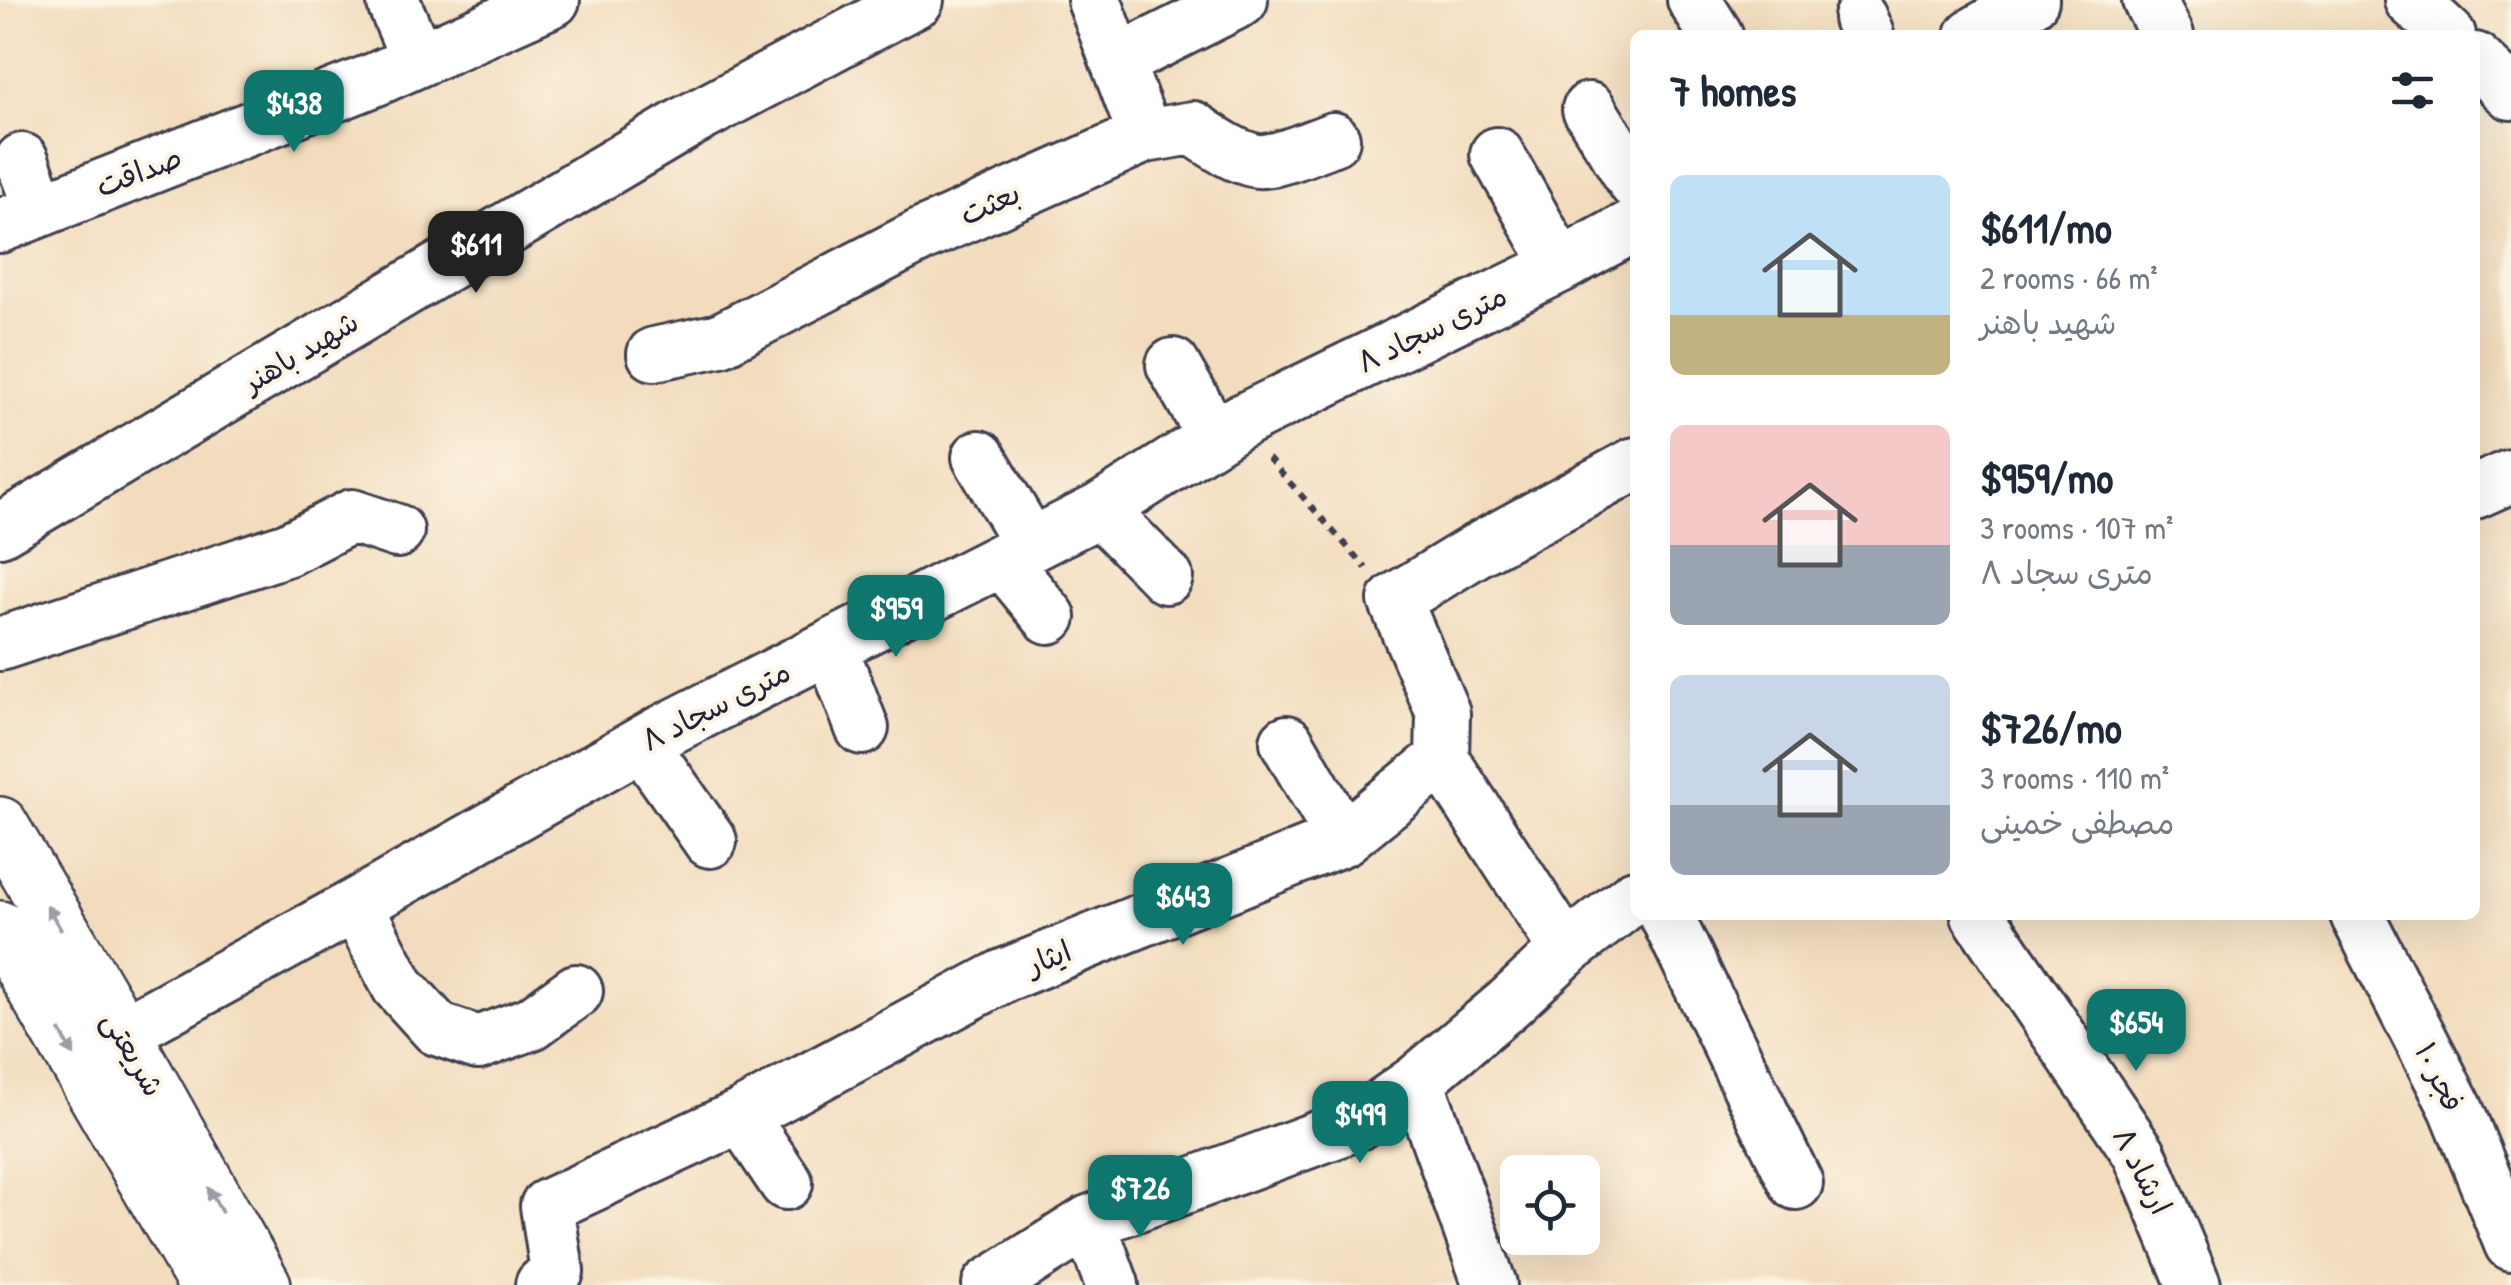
<!DOCTYPE html>
<meta charset="utf-8">
<style>
:root{--surface:#fff;--page:#f2f2f3;--text:#1f2937;--muted:#747a83;--accent:#0f766e}
body{margin:0;font-family:"Patrick Hand","Playpen Sans Arabic",sans-serif;background:var(--page);color:var(--text);height:100vh;display:flex;flex-direction:column;font-size:38px;white-space:nowrap}
*{box-sizing:border-box;margin:0}
p{font-size:32px;color:var(--muted)}
.icon{flex:none;width:55px;height:55px;fill:none;stroke:currentColor;stroke-width:2;stroke-linecap:round;stroke-linejoin:round}
.map{position:relative;flex:1;overflow:hidden}
.panel{position:absolute;left:1630px;top:30px;width:850px;height:890px;display:flex;flex-direction:column;background:var(--surface);border-radius:15px;box-shadow:0 10px 40px #0002}
.panel>*{flex:none}
.buttons{position:absolute;left:1500px;top:1155px;display:grid;gap:20px}
.buttons a{display:grid;place-items:center;width:100px;height:100px;border-radius:15px;background:var(--surface);box-shadow:0 10px 40px #0002;font-size:50px}
.price{position:absolute;translate:-50% -85px;padding:0 22px;border-radius:20px;background:var(--accent);color:#fff;font-size:32px;line-height:65px;filter:drop-shadow(0 2px 5px #0008)}
.price::after{content:'';position:absolute;left:50%;top:60px;width:30px;height:22px;margin-left:-15px;background:inherit;clip-path:polygon(0 0,100% 0,50% 100%)}
.price.current{background:#222;color:#fff}
ul{padding:0;list-style:none}
li{display:flex;align-items:center;gap:30px;height:250px;padding:0 40px}
li span{display:grid;place-items:center;flex:none;width:280px;height:200px;border-radius:15px;color:#555}
li>.icon{margin-inline-start:auto}
span .icon{width:120px;height:120px;fill:#fffc;stroke-width:1}
li b{font-size:42px}
h2{display:flex;justify-content:space-between;align-items:center;height:120px;padding:0 40px;font-size:42px}
.map>svg:first-child{display:block}
.lines{fill:none;stroke-linecap:round;stroke-linejoin:round}
.minor-casing{stroke:#413e4e;stroke-width:58}
.major-casing{stroke:#413e4e;stroke-width:60}
.path{stroke:#413e4e;stroke-width:6;stroke-dasharray:8 8;stroke-linecap:butt}
.minor{stroke:#fff;stroke-width:52}
.major{stroke:#fff;stroke-width:55}
.oneway{fill:#9c9ca7}
.labels{text-anchor:middle;stroke-width:8;stroke-linejoin:round;paint-order:stroke}
.street-label{font-size:30px;fill:#22223b;stroke:#fcf5e5}
</style>
<div class="map">
<svg width="2511" height="1285" viewBox="0 0 2511 1285">
<rect width="100%" height="100%" fill="#fcf5e5"/>
<filter id="ink" filterUnits="userSpaceOnUse"><feTurbulence type="fractalNoise" baseFrequency=".01" numOctaves="2"/><feDisplacementMap in="SourceGraphic" scale="20" xChannelSelector="R" yChannelSelector="G"/><feConvolveMatrix kernelMatrix="1 2 1 2 8 2 1 2 1" color-interpolation-filters="sRGB"/></filter>
<filter id="wash" filterUnits="userSpaceOnUse"><feTurbulence type="fractalNoise" baseFrequency=".0048" numOctaves="4" result="noise"/><feDisplacementMap in="SourceGraphic" scale="40" xChannelSelector="R" yChannelSelector="G"/><feGaussianBlur stdDeviation="2.25" result="paint"/><feColorMatrix in="noise" values="0 0 0 0 0 0 0 0 0 0 0 0 0 0 0 0 0 1.4 0 .05"/><feComposite in="paint" operator="in"/></filter>
<g filter="url(#wash)">
<rect width="100%" height="100%" fill="#f2dcbd"/>
</g>
<g filter="url(#ink)">
<g class="lines">
<g class="minor-casing">
<path id="minor" d="M1094 0 1145 136
M1694 0 1716 35
M2149 0 2167 35
M2411 0 2449 35
M394 4 418 60
M1860 18 1867 35
M1972 35 2032 0
M2475 59 2511 93
M1117 62 1241 0
M1589 109 1635 183
M1497 154 1560 266
M22 160 41 210
M0 226 376 79 553 0
M654 354 720 340 924 234 1145 136 1193 128C1212 141 1234 157 1257 161 1277 163 1313 146 1333 139
M1173 365 1214 437
M979 457 1031 545
M2475 492 2511 476
M1100 510 1166 577
M0 530 687 122 917 0
M1002 560 1049 617
M0 644 288 549 352 516 397 531
M831 647 862 728
M1287 742 1343 839
M642 744 710 841
M1442 759 1566 950
M356 905 398 986 437 1029 478 1043 532 1023 576 991
M1666 915 1796 1183
M1978 915 2139 1153 2194 1285
M2357 915 2456 1108 2511 1244
M122 1033 356 905 660 733 1100 510 1237 423 1560 266 1635 225
M1417 1081 1490 1285
M741 1116 786 1183
M1089 1222 1112 1285
M542 1285 557 1271 547 1206 741 1116 1003 976 1343 839 1442 759 1443 713 1395 600 1477 550 1635 464
M989 1285 1089 1222 1356 1124 1417 1081 1508 1004 1566 950 1635 896"/>
</g>
<g class="major-casing">
<path id="major" d="M0 825 122 1033 263 1285
M0 929 207 1285"/>
</g>
<path class="path" d="M1268 458 1366 568"/>
<use href="#minor" class="minor"/>
<use href="#major" class="major"/>
</g>
<defs><path id="oneway-solid" d="M-6-.8H1V-3.2L6.5 0L1 3.2V.8H-6Z" transform="scale(2.5)"/></defs>
<g class="oneway">
<use href="#oneway-solid" transform="translate(54 918) rotate(-120)"/>
<use href="#oneway-solid" transform="translate(67 1043) rotate(60)"/>
<use href="#oneway-solid" transform="translate(215 1200) rotate(-119)"/>
</g>
</g>
<g class="labels">
<g class="street-label">
<text transform="translate(139 172) rotate(-21)" y="10">صداقت</text>
<text transform="translate(990 204) rotate(-24)" y="10">بعثت</text>
<text transform="translate(1432 329) rotate(-26)" y="10">۸ متری سجاد</text>
<text transform="translate(301 352) rotate(-31)" y="10">شهید باهنر</text>
<text transform="translate(716 706) rotate(-27)" y="10">۸ متری سجاد</text>
<text transform="translate(1049 958) rotate(-22)" y="10">ایثار</text>
<text transform="translate(133 1054) rotate(60)" y="10">شریعتی</text>
<text transform="translate(2439 1077) rotate(64)" y="10">فجر ۱۰</text>
<text transform="translate(2142 1171) rotate(63)" y="10">ارشاد ۸</text>
</g>
</g>
</svg>
<div class="buttons">
<a><svg class="icon" aria-label="locate" viewBox="0 0 24 24"><circle cx="12" cy="12" r="6"/><path d="M12 2v4M12 18v4M2 12h4M18 12h4"/></svg></a>
</div>
<b class="price" style="left:294px;top:155px">$438</b>
<b class="price current" style="left:476px;top:296px">$611</b>
<b class="price" style="left:896px;top:660px">$959</b>
<b class="price" style="left:1183px;top:948px">$643</b>
<b class="price" style="left:2136px;top:1074px">$654</b>
<b class="price" style="left:1360px;top:1166px">$499</b>
<b class="price" style="left:1140px;top:1240px">$726</b>
<section class="panel">
<h2>7 homes<svg class="icon" aria-label="filters" viewBox="0 0 24 24"><path d="M4 7h16M4 17h16"/><circle cx="9" cy="7" r="2"/><circle cx="15" cy="17" r="2"/></svg></h2>
<ul>
<li><span style="background:linear-gradient(#bfe0f5 70%,#c2b280 0)"><svg class="icon" aria-label="home" viewBox="0 0 24 24"><path d="M3 11l9-7 9 7M6 9v11h12V9"/></svg></span><div><b>$611/mo</b><p>2 rooms · 66 m²</p><p>شهید باهنر</p></div></li>
<li><span style="background:linear-gradient(#f6c9c9 60%,#9aa5b1 0)"><svg class="icon" aria-label="home" viewBox="0 0 24 24"><path d="M3 11l9-7 9 7M6 9v11h12V9"/></svg></span><div><b>$959/mo</b><p>3 rooms · 107 m²</p><p>۸ متری سجاد</p></div></li>
<li><span style="background:linear-gradient(#c9d6e8 65%,#9aa5b1 0)"><svg class="icon" aria-label="home" viewBox="0 0 24 24"><path d="M3 11l9-7 9 7M6 9v11h12V9"/></svg></span><div><b>$726/mo</b><p>3 rooms · 110 m²</p><p>مصطفی خمینی</p></div></li>
</ul>
</section>
</div>
